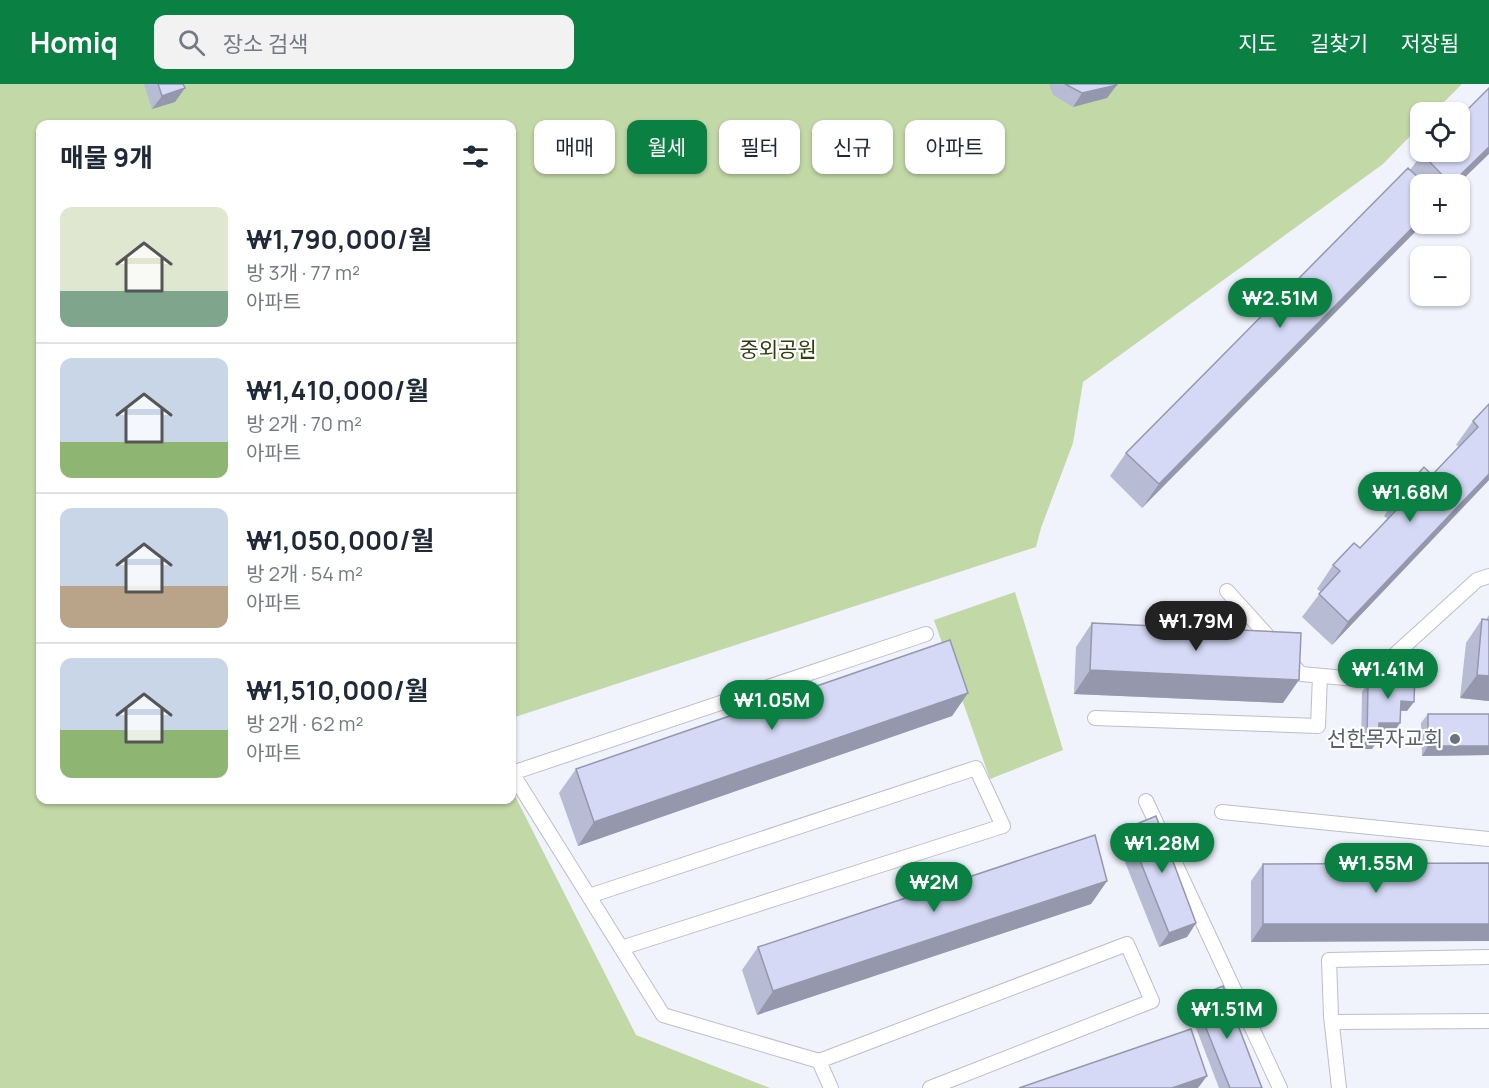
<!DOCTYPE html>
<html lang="ko">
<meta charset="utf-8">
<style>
:root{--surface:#fff;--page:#f2f2f3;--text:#1f2937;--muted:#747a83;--line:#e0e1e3;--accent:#0b8043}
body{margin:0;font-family:Manrope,"Noto Sans KR",sans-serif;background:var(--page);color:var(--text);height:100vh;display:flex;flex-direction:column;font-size:22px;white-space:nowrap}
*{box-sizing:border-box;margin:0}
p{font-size:20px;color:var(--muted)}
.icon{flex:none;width:33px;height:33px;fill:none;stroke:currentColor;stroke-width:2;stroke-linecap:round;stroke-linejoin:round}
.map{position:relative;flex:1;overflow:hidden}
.sheet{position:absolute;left:36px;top:36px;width:480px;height:684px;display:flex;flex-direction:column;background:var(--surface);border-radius:12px;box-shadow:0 2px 4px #0004}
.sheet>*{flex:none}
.guide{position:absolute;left:534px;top:36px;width:570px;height:54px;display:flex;gap:12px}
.controls{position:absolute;left:1410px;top:18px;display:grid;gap:12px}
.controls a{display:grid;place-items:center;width:60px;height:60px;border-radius:12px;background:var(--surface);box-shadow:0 2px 4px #0004;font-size:30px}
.price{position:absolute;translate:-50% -51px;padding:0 14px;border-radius:21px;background:var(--accent);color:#fff;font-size:20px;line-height:39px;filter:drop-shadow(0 2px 3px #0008)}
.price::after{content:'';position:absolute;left:50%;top:36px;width:18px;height:14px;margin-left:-9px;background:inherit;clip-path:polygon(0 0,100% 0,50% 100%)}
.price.current{background:#222;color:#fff}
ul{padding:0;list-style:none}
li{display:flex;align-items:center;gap:18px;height:150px;padding:0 24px}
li+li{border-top:2px solid var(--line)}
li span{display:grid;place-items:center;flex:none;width:168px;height:120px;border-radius:12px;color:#555}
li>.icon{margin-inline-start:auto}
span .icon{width:72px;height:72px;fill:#fffc;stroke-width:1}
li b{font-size:26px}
h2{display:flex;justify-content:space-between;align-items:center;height:72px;padding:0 24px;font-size:26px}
.chip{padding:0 21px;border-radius:12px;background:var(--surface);box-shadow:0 2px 4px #0004;font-size:21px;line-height:54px}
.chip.current{background:var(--accent);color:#fff}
header{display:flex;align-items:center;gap:36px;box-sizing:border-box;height:84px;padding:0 30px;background:var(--accent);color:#fff}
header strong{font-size:28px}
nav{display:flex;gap:33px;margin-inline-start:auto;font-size:21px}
.search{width:420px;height:54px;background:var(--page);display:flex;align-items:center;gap:15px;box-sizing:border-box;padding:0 21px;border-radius:12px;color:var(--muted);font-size:22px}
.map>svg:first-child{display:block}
.green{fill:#c3d8a7}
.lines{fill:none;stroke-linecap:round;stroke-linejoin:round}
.lane-casing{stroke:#bdbec8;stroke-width:16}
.lane{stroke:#fff;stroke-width:14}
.wall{fill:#b7bbd3}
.shaded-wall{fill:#9598ac}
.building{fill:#d5d9f5;stroke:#9598ac;stroke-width:1.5}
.worship-dot{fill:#6b7280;stroke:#fff;stroke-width:2}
.labels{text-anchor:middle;stroke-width:4.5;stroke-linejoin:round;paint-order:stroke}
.park-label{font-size:21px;fill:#2f400e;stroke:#fff}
.worship-label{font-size:21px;fill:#5b616d;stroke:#fff;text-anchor:end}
</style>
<header>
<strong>Homiq</strong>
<div class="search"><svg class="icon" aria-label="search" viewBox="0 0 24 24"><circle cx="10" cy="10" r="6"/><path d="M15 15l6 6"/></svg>장소 검색</div>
<nav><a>지도</a><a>길찾기</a><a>저장됨</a></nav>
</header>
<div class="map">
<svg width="1489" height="1004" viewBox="0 0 1489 1004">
<rect width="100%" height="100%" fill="#f0f2fc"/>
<path class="green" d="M0 0H1462L1434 28H1420V42L1383 80 1083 298 1073 359 1041 444 1036 463 512 634V40H40V716H512V706L636 951 770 1004H0Z
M1015 508 1063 666 990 695 934 536Z"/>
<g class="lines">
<g class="lane-casing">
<path id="lane" d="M1227 507 1274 559
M1288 576 1301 590 1367 596 1477 496 1489 492
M1095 634 1318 642 1320 592
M1146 717 1280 1004
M1222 728 1489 755
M589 812 976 684 1003 742 621 864
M1332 938 1489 937
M819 977 1127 860 1152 917 930 1004
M831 1004 819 977 663 931 512 689 926 550
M1339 1004 1331 932 1329 876 1489 873"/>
</g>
<use href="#lane" class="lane"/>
</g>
<path class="wall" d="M144 0H183L185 4 175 18 152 25Z
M1049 0H1117L1107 14 1073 23 1053 11Z
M1422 70 1458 100H1420L1142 424 1110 392 1126 369 1410 86Z
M1489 320V396L1332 561 1302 533 1321 508 1317 505 1333 481 1360 464 1388 435 1384 432 1400 409 1432 391 1459 363 1456 361 1473 337Z
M1489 531V617L1460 614 1466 559 1482 535 1486 536Z
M1092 539 1283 619 1074 610 1076 563Z
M1385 588 1407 627H1401L1400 639 1394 648H1378V656L1372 665H1361L1362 608 1368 599H1378V597Z
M968 609 952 632 578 762 559 709 576 685Z
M1428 630H1489V671L1422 672 1421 639Z
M1127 744 1196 839 1187 853 1159 863 1117 758Z
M1489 779 1251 858V797L1263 780Z
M1107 797 1091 820 757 931 742 886 758 863Z
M1194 914 1262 1004H1219L1188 923Z"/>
<path class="shaded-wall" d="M1117 1 1107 14 1073 23 1082 9Z
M185 4 175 18 152 25 162 12Z
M1489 63V70L1458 100H1450Z
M1420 136V140H1423L1142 424 1159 400Z
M1489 390V396L1332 561 1348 538Z
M1090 586 1299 596 1283 619 1074 610Z
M1477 591 1489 592V617L1460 614Z
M968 609 952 632 578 762 594 738Z
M1401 617 1414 618 1407 627 1395 626Z
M1379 639H1400L1394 648H1372Z
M1367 656H1378L1372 665H1361Z
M1428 662H1489V671L1422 672Z
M1107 797 1091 820 757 931 773 907Z
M1196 839 1187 853 1159 863 1169 849Z
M1263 840H1489V857L1251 858Z
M1207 992 1198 1004H1172Z"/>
<path class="building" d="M158 0H183L185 4 162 12Z
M1065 0H1117V1L1082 9Z
M1489 4V63L1451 100 1422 70 1424 68H1460V33Z
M1408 84 1425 100H1420V136L1159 400 1126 369Z
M1489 320V390L1348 538 1319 510 1340 487 1333 481 1354 459 1360 464 1407 415 1400 409 1424 383 1432 391 1478 343 1473 337Z
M1482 535 1489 536V592L1477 591Z
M1092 539 1301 549 1299 596 1090 586Z
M950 556 968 609 594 738 576 685Z
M1385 588H1415L1414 618 1401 617 1400 639H1379L1378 656H1367L1368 599H1384Z
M1428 630H1489V662H1428Z
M1156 732 1196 839 1169 849 1127 744Z
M1095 751 1107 797 773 907 758 863Z
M1489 779V840H1263V780Z
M1223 902 1262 1004H1230L1194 914Z
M1191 945 1207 992 1172 1004H1019Z"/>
<circle class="worship-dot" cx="1455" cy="655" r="6"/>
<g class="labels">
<g class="park-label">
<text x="778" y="273">중외공원</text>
</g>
<g class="worship-label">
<text x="1443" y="662">선한목자교회</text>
</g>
</g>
</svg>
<div class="controls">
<a><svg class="icon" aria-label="locate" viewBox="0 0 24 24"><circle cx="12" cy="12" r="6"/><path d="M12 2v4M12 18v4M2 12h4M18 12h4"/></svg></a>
<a>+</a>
<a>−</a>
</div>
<b class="price" style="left:1280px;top:245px">₩2.51M</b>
<b class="price" style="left:1410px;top:439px">₩1.68M</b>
<b class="price current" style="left:1196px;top:568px">₩1.79M</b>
<b class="price" style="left:1388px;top:616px">₩1.41M</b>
<b class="price" style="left:772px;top:647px">₩1.05M</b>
<b class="price" style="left:1162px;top:790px">₩1.28M</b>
<b class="price" style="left:1376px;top:810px">₩1.55M</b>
<b class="price" style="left:934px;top:829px">₩2M</b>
<b class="price" style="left:1227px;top:956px">₩1.51M</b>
<div class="guide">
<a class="chip">매매</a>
<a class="chip current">월세</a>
<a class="chip">필터</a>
<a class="chip">신규</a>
<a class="chip">아파트</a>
</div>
<section class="sheet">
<h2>매물 9개<svg class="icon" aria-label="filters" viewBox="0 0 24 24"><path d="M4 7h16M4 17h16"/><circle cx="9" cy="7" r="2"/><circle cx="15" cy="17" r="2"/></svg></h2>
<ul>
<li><span style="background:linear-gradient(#dfe7d0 70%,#7fa58c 0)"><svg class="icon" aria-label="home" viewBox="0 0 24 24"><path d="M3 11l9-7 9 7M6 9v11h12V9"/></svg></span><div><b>₩1,790,000/월</b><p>방 3개 · 77 m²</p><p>아파트</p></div></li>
<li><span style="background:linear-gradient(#c9d6e8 70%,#8fb573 0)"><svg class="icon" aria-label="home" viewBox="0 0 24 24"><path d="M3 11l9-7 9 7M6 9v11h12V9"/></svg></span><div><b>₩1,410,000/월</b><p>방 2개 · 70 m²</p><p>아파트</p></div></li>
<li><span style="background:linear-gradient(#c9d6e8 65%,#b9a48a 0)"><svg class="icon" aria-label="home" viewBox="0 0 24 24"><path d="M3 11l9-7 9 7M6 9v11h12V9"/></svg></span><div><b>₩1,050,000/월</b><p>방 2개 · 54 m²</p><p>아파트</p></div></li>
<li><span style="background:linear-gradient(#c9d6e8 60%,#8fb573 0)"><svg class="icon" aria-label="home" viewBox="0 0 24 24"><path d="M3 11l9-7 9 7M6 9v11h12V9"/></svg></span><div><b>₩1,510,000/월</b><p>방 2개 · 62 m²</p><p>아파트</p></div></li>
</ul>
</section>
</div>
